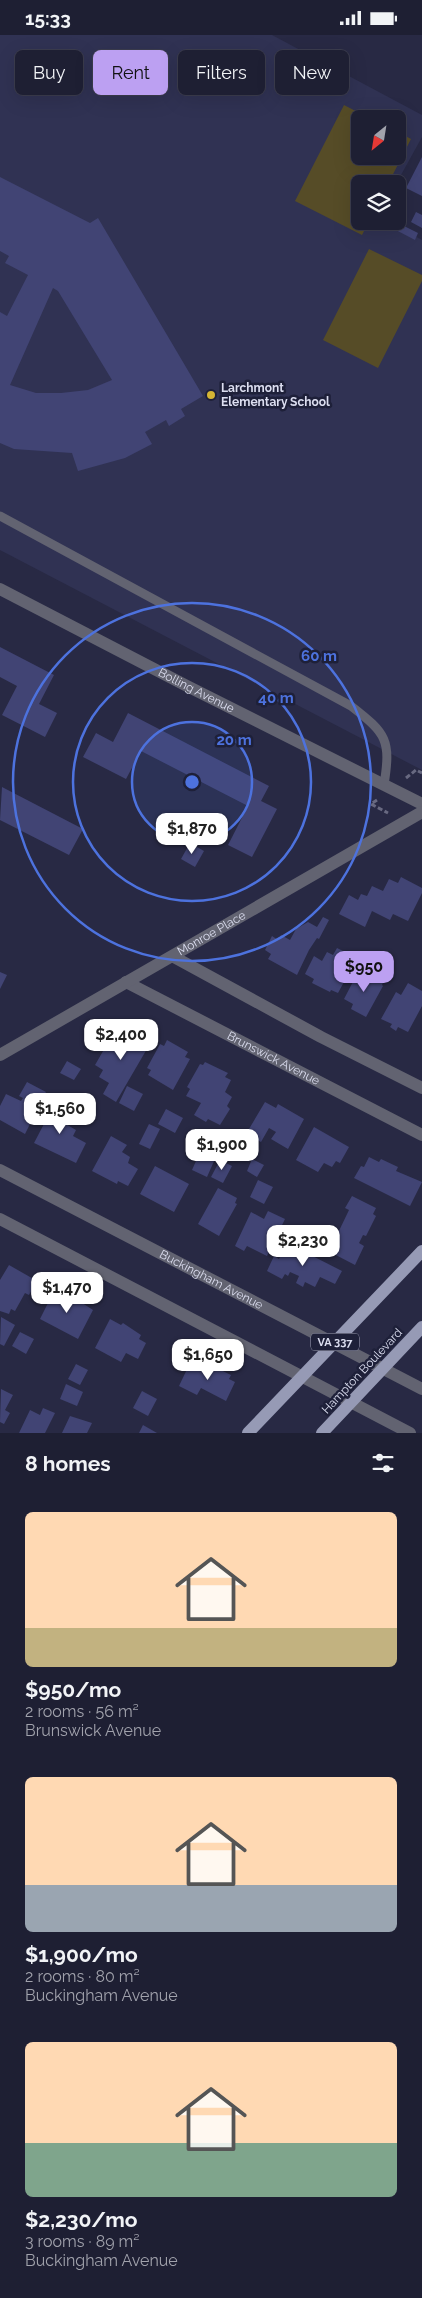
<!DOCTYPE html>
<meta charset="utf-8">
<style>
:root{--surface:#1e1f33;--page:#26273b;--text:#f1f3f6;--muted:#a1a2ac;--line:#3c3d4e;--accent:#bca0f2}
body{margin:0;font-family:Raleway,sans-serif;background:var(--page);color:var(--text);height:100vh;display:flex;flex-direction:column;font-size:19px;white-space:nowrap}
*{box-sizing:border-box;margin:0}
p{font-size:16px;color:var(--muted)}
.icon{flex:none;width:28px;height:28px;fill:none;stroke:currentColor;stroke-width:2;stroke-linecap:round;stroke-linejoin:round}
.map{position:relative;height:1398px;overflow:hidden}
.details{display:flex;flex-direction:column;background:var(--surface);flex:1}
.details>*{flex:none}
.hud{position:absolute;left:15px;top:15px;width:392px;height:45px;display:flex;gap:10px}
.needle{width:32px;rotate:210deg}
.buttons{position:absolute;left:351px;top:75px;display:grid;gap:10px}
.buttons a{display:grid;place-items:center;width:55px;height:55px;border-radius:8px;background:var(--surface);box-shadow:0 5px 20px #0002,0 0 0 1px var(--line);font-size:25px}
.price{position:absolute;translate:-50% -42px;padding:0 11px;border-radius:10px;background:#fff;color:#222;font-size:16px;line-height:32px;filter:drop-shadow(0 1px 2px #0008)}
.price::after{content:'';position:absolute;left:50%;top:30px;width:15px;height:11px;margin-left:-8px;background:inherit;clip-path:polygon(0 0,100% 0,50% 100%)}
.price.on{background:var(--accent);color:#111}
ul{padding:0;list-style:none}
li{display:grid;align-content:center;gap:10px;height:265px;padding:0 25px}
li span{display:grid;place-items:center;height:155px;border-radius:8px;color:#555}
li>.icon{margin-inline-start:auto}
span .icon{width:90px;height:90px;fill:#fffc;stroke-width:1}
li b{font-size:21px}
h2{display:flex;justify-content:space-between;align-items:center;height:60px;padding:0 25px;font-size:21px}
.tag{padding:0 18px;border-radius:8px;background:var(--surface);box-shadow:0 5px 20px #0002,0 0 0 1px var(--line);font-size:18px;line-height:45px}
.tag.on{background:var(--accent);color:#111}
.status{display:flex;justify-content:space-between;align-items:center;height:35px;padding:0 25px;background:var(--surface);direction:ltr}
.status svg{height:14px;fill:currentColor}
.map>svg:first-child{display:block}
.built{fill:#303253;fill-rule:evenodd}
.green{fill:#564c27}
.building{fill:#414474;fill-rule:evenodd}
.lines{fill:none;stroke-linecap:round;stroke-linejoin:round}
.path{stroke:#686981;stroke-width:3;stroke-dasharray:5 2.5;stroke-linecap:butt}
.service{stroke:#626371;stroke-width:9}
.minor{stroke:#626371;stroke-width:12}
.primary{stroke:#969ab5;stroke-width:12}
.ring{fill:none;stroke:#4d72de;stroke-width:2.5}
.poi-dot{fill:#d5b534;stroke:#1e2039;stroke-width:2}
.labels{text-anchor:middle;stroke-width:5;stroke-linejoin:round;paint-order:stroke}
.shield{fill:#1e2039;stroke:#a3a5b9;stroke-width:1}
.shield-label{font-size:11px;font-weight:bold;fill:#dcdef0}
.poi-label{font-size:12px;font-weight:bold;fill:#dcdef0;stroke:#1e2039;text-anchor:start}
.street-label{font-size:12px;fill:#dcdef0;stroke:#1e2039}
.centre{fill:#4d72de;stroke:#1e2039;stroke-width:2.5}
.ring-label{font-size:15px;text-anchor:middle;font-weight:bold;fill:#4d72de;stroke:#1e2039;stroke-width:5;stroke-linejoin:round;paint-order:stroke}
</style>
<div class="status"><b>15:33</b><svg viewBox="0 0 49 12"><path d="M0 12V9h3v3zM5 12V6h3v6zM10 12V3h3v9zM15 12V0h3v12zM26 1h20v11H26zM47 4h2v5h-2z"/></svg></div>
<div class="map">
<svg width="422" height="1398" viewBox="0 0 422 1398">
<rect width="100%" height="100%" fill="#282944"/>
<path class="built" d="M0 0H272L422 80V102L396 149H360V186H388L422 205V735L0 515ZM360 84H398V121H360Z"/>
<path class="green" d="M344 70 371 84H360V121H398V97L411 104 388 149H360V186H369L362 200 295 166Z
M369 214 422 240V246L378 333 323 305Z"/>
<path class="building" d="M422 122V161L406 153Z
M0 142 90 188 98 183 203 361 181 374 185 381 169 391 166 385 145 397 152 409 125 423 78 436 72 418 14 414 0 408V277L7 281 28 240 5 228 9 221 0 216ZM53 253 58 256 112 345 88 355 61 358H36L10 350Z
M416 177 422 180V193L411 187Z
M398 188 418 198 415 205 394 194Z
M0 612 54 640 39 669 57 678 45 702 2 680 17 651 0 642Z
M128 678 269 751 261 766 277 774 252 822 228 810 248 771 141 716 126 744 83 722 96 698 113 707Z
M2 752 83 794 69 820 0 785Z
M190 808 204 816 195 832 181 824Z
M401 842 422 853V858L408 886 393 879 390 885 372 876 365 892 339 879 349 860 358 865 361 859 367 861 372 851 383 856 389 844 398 848Z
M323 882 329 885 319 904 317 903 309 915 297 940 268 924 271 919 265 915 272 901 278 905 281 900 290 905 296 894 308 887 317 892Z
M337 913 357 923 338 958 331 955 330 957 312 948 314 944 305 939 314 921 322 926 327 917 333 920Z
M0 937 7 940 0 954Z
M358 937 375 946 379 937 386 941 382 950 383 951 366 982 351 974 353 969 344 964Z
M408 948 422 956V971L408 997 398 992 396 996 390 992 392 989 381 984 396 957 401 960Z
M117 992 126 998 128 994 151 1007 116 1067 103 1059 109 1048 99 1042 103 1035 95 1030Z
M167 1005 188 1017 185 1022 190 1024 173 1055 148 1040 151 1035 147 1033 160 1009 164 1011Z
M67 1026 81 1034 74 1045 60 1038Z
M205 1027 228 1038 225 1042 231 1045 225 1057 232 1062 227 1071 230 1074 220 1090 208 1084 206 1087 194 1080 201 1068 186 1061 190 1054 187 1052 200 1029 203 1030Z
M27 1047 46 1057 37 1073 35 1071 34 1073 37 1075 25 1099 0 1085V1071L6 1059 21 1066 23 1063 19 1061Z
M127 1051 143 1059 134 1076 119 1068Z
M56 1066 72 1074 64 1088 76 1095 73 1101 86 1108 76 1128 34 1108Z
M265 1067 276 1073 278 1069 304 1084 288 1114 271 1104 276 1097 269 1093 261 1107 246 1099Z
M166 1074 183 1083 175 1098 158 1089Z
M149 1089 160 1094 150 1114 139 1109Z
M314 1092 349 1112 340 1128 336 1126 332 1132 324 1128 318 1137 296 1125Z
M111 1101 127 1110 122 1117 130 1122 128 1128 138 1134 128 1151 118 1146 117 1149 92 1136Z
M200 1117 215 1124 207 1142 192 1135Z
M369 1122 379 1127 381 1124 398 1132 396 1136 422 1147 410 1171 354 1143 361 1131 364 1132Z
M252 1124 264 1130 257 1142 247 1136Z
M220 1125 232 1131 223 1148 211 1142Z
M155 1131 189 1149 174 1177 140 1159Z
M258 1145 273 1152 264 1169 250 1162Z
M218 1153 237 1163 235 1168 237 1169 219 1201 198 1189Z
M352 1161 376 1173 373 1179 376 1181 366 1201 363 1200 359 1208 364 1211 355 1230 330 1217 332 1212 326 1209 332 1197 337 1200 349 1175 345 1173Z
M268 1176 285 1184 267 1221 247 1211 244 1216 235 1211 251 1177 264 1184Z
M287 1208 342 1236 335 1249 320 1242 315 1252 305 1247 303 1252 296 1248 299 1241 290 1237 288 1241 285 1239 282 1244 267 1236 274 1221 279 1224Z
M9 1230 37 1246 29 1260 25 1258 15 1276 11 1274 9 1279 0 1276V1245Z
M57 1255 70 1260 93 1275 78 1304 40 1284 54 1256Z
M1 1282 15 1290 4 1311 0 1309Z
M110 1284 121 1290 123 1288 141 1300 139 1304 146 1308 138 1324 126 1318 121 1327 95 1313Z
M20 1297 34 1304 26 1319 12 1311Z
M204 1327 231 1340 229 1344 235 1347 226 1366 201 1353 197 1360 179 1351 189 1330 200 1335Z
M76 1329 88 1335 80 1350 68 1344Z
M66 1349 83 1357 77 1371 60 1364Z
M1 1354 13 1360 5 1375 10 1378 4 1389 0 1387Z
M142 1356 157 1364 148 1381 133 1373Z
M43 1373 55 1378 45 1398H19L30 1375 40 1380Z
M70 1381 92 1388 87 1398H62Z
M143 1390 157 1398H139Z"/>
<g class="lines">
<path class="path" d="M406 743 416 735 422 738
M377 765 371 769 388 778"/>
<path class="service" d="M0 481 351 671C387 699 391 705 384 750"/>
<g class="minor">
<path id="s1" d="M0 554 187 651 422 769"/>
<path d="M174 922 321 1002 422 1053"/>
<path id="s2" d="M126 947 422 1100"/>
<path id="s3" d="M0 1020 422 777"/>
<path id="s4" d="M0 1135 422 1354"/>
<path d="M0 1184 410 1398"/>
</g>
<path class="primary" d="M248 1398 422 1216
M322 1398 422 1292"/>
</g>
<circle cx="192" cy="747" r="60" fill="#4d72de" fill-opacity=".12"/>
<g class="ring">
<circle cx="192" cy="747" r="60"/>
<circle cx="192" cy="747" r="119"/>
<circle cx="192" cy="747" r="179"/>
</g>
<circle class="poi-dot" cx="211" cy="360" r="5"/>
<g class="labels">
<rect class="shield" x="311" y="1298.5" width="48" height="17" rx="4"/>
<g class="shield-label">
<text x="335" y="1311">VA 337</text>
</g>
<g class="poi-label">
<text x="221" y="357">Larchmont<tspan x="221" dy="14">Elementary School</tspan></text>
</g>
<g class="street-label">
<text dy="4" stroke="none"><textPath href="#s1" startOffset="221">Bolling Avenue</textPath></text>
<text dy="4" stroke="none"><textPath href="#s3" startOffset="244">Monroe Place</textPath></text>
<text dy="4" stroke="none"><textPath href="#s2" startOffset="166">Brunswick Avenue</textPath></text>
<text dy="4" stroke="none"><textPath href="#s4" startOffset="238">Buckingham Avenue</textPath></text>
<text transform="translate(362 1336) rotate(-47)" y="4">Hampton Boulevard</text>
</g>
</g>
<circle cx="192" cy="747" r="8" class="centre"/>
<g class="ring-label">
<text x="319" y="626">60 m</text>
<text x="276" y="668">40 m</text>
<text x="234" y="710">20 m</text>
</g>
</svg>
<div class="buttons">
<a><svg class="needle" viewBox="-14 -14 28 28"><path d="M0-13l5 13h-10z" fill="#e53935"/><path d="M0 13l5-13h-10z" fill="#a1a2ac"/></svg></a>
<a><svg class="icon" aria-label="layers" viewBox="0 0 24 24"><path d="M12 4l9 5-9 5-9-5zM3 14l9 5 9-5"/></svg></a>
</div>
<b class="price" style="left:192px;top:820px">$1,870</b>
<b class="price on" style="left:364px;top:958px">$950</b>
<b class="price" style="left:121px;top:1026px">$2,400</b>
<b class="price" style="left:60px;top:1100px">$1,560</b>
<b class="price" style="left:222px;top:1136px">$1,900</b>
<b class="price" style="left:303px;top:1232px">$2,230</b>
<b class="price" style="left:67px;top:1279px">$1,470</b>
<b class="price" style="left:208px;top:1346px">$1,650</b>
<div class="hud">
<a class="tag">Buy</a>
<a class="tag on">Rent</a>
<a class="tag">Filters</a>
<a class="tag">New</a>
</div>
</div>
<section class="details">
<h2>8 homes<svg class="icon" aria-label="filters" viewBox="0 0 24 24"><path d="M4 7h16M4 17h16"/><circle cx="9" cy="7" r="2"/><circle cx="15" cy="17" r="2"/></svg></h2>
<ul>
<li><span style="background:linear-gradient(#ffd9b3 75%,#c2b280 0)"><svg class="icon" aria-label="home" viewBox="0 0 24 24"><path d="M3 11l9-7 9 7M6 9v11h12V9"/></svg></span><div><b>$950/mo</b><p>2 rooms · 56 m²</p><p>Brunswick Avenue</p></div></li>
<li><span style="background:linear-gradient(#ffd9b3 70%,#9aa5b1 0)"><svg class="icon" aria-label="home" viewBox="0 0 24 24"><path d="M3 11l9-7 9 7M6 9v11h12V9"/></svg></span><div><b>$1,900/mo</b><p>2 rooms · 80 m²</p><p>Buckingham Avenue</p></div></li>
<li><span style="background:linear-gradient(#ffd9b3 65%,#7fa58c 0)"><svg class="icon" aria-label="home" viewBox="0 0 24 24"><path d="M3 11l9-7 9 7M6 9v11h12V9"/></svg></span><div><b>$2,230/mo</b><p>3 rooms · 89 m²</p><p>Buckingham Avenue</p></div></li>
</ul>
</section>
